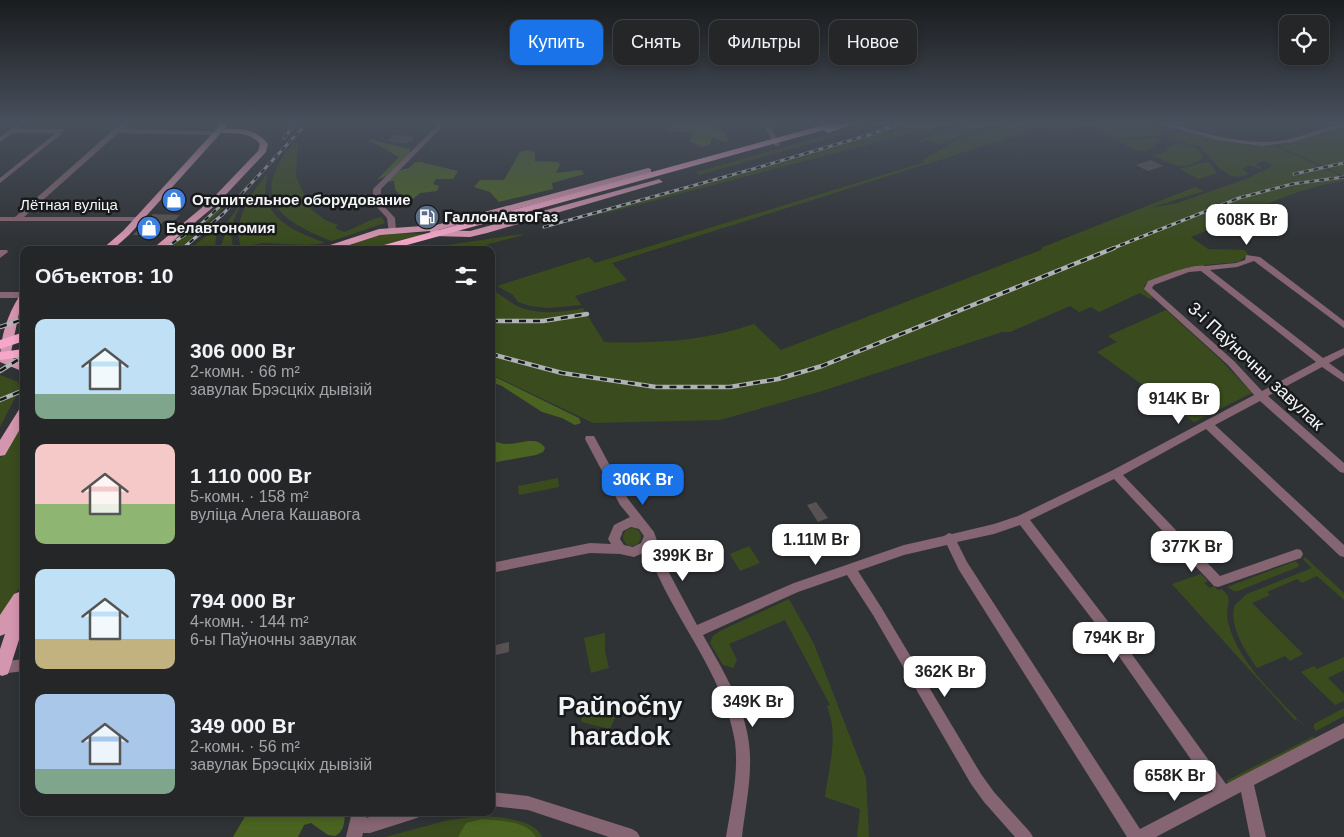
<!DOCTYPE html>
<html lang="ru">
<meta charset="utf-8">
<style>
:root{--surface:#242628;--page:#303234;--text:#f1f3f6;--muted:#a3a5a8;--line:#414345;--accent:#1a73e8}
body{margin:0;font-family:Arial,sans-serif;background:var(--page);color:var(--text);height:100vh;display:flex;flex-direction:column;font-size:19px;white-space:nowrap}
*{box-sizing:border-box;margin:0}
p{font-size:16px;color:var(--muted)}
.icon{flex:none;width:28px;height:28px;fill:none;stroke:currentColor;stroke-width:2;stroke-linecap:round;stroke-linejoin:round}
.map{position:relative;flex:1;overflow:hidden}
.details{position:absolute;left:20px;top:246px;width:475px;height:570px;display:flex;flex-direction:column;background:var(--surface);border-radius:10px;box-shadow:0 2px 8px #0003,0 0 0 1px var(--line)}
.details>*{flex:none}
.banner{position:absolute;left:510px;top:20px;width:475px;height:45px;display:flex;gap:10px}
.buttons{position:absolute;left:1279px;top:15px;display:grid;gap:10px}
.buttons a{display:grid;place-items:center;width:50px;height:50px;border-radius:10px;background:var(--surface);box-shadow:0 2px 8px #0003,0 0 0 1px var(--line);font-size:25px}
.price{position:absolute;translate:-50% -42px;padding:0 11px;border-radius:10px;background:#fff;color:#222;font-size:16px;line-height:32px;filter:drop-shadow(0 1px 2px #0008)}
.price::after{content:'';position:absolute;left:50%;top:30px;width:15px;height:11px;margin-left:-8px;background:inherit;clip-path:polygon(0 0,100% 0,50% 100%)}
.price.active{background:var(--accent);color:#fff}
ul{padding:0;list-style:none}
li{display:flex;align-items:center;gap:15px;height:125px;padding:0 15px}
li span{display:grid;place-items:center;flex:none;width:140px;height:100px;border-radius:10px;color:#555}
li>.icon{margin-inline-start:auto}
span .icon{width:60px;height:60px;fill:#fffc;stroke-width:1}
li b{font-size:21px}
h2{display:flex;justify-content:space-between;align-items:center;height:60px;padding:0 15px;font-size:21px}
.pill{padding:0 18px;border-radius:10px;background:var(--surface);box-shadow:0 2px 8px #0003,0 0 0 1px var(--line);font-size:18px;line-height:45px}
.pill.active{background:var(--accent);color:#fff}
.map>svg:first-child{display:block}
.green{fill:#3a4c1e}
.forest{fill:#4a6320}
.building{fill:#575251}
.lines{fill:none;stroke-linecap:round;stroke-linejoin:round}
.minor{fill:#846571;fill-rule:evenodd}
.major{fill:#d495af;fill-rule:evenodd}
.highway{fill:#f4a7c8;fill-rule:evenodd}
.rail-far1-casing{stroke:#b0b3b5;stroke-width:3}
.rail-casing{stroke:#b0b3b5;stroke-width:4.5}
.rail-far1{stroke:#191a1c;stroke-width:2;stroke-dasharray:5;stroke-linecap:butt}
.rail{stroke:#191a1c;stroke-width:2.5;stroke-dasharray:7;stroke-linecap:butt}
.labels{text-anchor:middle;stroke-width:5;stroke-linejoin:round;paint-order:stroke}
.far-poi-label{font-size:15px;font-weight:bold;fill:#f2f4f6;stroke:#191a1c;text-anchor:start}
.far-street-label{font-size:15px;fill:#f2f4f6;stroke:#191a1c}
.street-label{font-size:18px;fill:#f2f4f6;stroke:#191a1c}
.near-district-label{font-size:26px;font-weight:bold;fill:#f2f4f6;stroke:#191a1c}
</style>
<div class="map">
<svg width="1344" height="837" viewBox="0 0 1344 837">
<rect width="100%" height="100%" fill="#303336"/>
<path class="green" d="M866 124H880L699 175 696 172Z
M902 124H947L610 212 571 220 766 167 880 132Z
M970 124H999L962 134 939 145 928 140 920 142 917 140Z
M1012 124H1142L1168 130 1160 136 1112 138 1089 126 1054 132 1043 128 1028 132 612 263 627 280 575 296 581 305 547 308 530 306 518 302 513 295 497 286 589 257 595 263 925 162 923 160 960 138Z
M1344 126V176L1277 145 1296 141Z
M1178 132H1190L1261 145H1273L1341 176 1344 178V181C1289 189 1241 217 1191 237L1208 249 1244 250 1248 254 1239 262 1193 266 1148 281 1144 286 1153 298 1150 299 1140 293 1099 312 1091 307 1079 312 1070 306 1010 332H1002L822 391 720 420 593 423 491 374V290C500 294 507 300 515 305 534 315 562 313 583 308L604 342C654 344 706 341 754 324L781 350 1041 250 1043 247 1195 187 1204 191 1150 208 1177 203 1249 178 1274 165 1263 161 1255 164 1262 168 1259 169 1250 165 1242 169 1249 174 1240 177 1231 176 1220 169 1199 146 1167 138Z
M1155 138 1161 140 1146 151 1143 150 1138 151 1116 140Z
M293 143H298L296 177 311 209 325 220 338 225 335 228 344 232C357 228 368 219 382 217L385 223 332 241C277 220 249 197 293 143Z
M1180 144C1189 145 1201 147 1203 158 1183 172 1172 165 1153 155L1168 151 1164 148Z
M1206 162 1210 163 1217 173 1199 179 1179 169Z
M267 174C267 181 264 190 266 197 272 224 304 235 326 243L307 245 263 243 241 247C232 220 251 194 267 174Z
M237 194 207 225 181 247 177 250H166L202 224Z
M247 194C237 212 226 228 234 249L220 250 229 220Z
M222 223 216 237 215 250H189Z
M398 233 426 234 379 247 347 244 373 235Z
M522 234 523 235 473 248 474 250H415Z
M1166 310 1220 359 1252 393 1194 422 1097 352 1117 342 1108 336Z
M0 375 18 382 20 389 0 398Z
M17 394 0 427V402Z
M24 423V577L15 596 0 617V458Z
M558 478 559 487 519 495 518 486Z
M623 537a9 9 0 1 1 18 0a9 9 0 1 1-18 0Z
M749 546 760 563 740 571 730 554Z
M1305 557 1344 593V600L1317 576 1302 583 1297 579 1267 592 1270 595 1252 603 1303 654 1290 661 1285 656 1257 668C1246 652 1228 626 1235 605L1247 594 1312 568 1303 559Z
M1296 561 1299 565 1298 567 1238 591H1234L1227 587Z
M1201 574 1208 581 1204 583 1210 588 1214 586 1218 590 1222 589 1228 596C1230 604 1225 611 1228 622 1239 666 1281 700 1310 732L1297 719 1295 720 1172 584Z
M789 599 814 644 866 778 869 837H857L860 809 825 797C829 766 839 736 827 706L830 705 785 620 729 644 737 660 733 668 723 665 710 643 713 636 720 631Z
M605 633V652L609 668 591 673 584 638Z
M1344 657V670L1328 678 1344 694V701L1335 705 1301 672 1314 666 1317 669Z
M614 704 616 716 610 729 581 722 583 711Z
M1344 708V716L1316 731 1314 728V724Z
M1314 736V740L1230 783 1226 781Z
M481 816C498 817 536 819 542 837H385L449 820Z"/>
<path class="forest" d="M692 124C710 124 721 123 729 141L724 142 714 137 711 139 710 145 702 147 690 141 693 135 692 132 669 131 666 128 671 125Z
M367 139 410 149V154L386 176 377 180 399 157Z
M526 150 535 152V161L558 162 560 165 556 173 581 170 584 174 552 183 553 189 499 202 490 192 474 187 480 180H504L520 152Z
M415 162H421L458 171 453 179H436L433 184 439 186 437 191 420 193 413 199 402 198 395 189 394 181 386 182 396 171 409 168Z
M491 375 579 418 581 423 575 425 562 418 542 412 502 386 491 382Z
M491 440C496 442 502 444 507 444 519 444 538 435 545 448L543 452 536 455 491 463Z
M247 813H345C344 822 345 831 335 836L328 835 311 823 304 825 298 837H233Z
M482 819C498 821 527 820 536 837H458L466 823Z"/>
<path class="building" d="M394 135 413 136V141H409L407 144 388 141Z
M1151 160 1163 166 1148 171 1136 165Z
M153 214 180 215 174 221H164L154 231H149L145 235H133Z
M816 502 828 518 818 522 807 505Z
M509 642V652L496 655 495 645Z"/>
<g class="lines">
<path class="minor" d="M120 124H127L122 129 210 131 213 133 210 135 118 133 24 217H141V221H0V217H15Z
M439 124H445L381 189V203L395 218 396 231 392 233H389L387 218 373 203V189Z
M763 124H769L780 145 779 146H775Z
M1158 124H1169C1207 133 1246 147 1286 140 1303 136 1320 129 1337 124H1344V126L1293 142 1262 146 1218 140Z
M17 125 20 127 18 129H62L65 131 0 183V178L56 133H13L0 142V137Z
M0 250H7L8 252 0 258Z
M1246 255 1260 257 1344 321V328L1254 261 1237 267 1210 270 1323 358 1344 348V355L1329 363 1344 374V382L1322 367 1268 396 1344 463V473L1340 472 1260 401 1215 425 1344 545V557L1340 556 1206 429 1123 475 1220 576 1297 549 1301 550 1303 554 1301 558 1218 587 1214 586 1114 479 1030 520 1110 624 1226 784 1344 723V738L1254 785 1266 837H1250L1241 792 1156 837H1127L959 570 947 545 904 555 858 571 881 607 981 774 994 792 1030 832 1033 837H1015L984 802 971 784 873 615 847 575 798 592 703 635C724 672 749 712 750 756 751 783 745 810 742 837H726C731 806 739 773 735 742 724 672 671 617 648 551L634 557 620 554 590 553 491 573V563L590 543 611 544 608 539 614 525 630 517 620 505 585 439 586 436H594L628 499 654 532 666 567 697 625 794 583 904 545 944 536 949 533 952 534 994 524 1018 516 1111 471 1254 395 1228 365 1144 289 1148 281C1160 277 1194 263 1205 266L1236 263 1245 260ZM1201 271 1316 362 1262 391 1234 361 1152 288 1154 285 1189 272ZM1020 525 1102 632 1213 791 1140 829 967 562 957 542 994 534ZM631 527 639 529 644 536 641 543 633 547 624 545 620 539 623 531Z
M0 292H24V298H0Z
M24 659V671L0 674V662Z
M491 792 528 796 632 829 637 832 640 837H609L528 810 491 806Z
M352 812H367L366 818 387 812H421L419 817 414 819 370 833H363L362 837H346Z"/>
<path class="major" d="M221 124H227L225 129C242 128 257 130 268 144L266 152 217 204 162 250H151L211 200 258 151 260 144C250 132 235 133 221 133L129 235 112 250H101L123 231Z
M648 168 651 169V173L438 230 470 231 656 180 659 179 663 182 487 233 470 237 434 236 431 235 430 231 380 235 334 250H319L321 248 379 229 436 225Z
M267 247H274L279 250H262Z
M24 294V306L19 313 10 357 24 363V372L0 362C0 338 7 315 20 295Z
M24 407V422L5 455 0 456V440L20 408Z
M19 592H24V624L10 668 8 674 2 676 0 675V649L5 634 0 636V615L14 594Z"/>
<path class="highway" d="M827 124H854L828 133 824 130 389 250H372L373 248Z
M24 332V341L0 349V340Z
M24 349V357L0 360V352Z"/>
<g class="rail-far1-casing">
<path id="rail-far1" d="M284 138 295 124
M1294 174 1344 163
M544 227 753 169 875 133 898 124
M164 249 202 223 231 196
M182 249 223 214 306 124
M1111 249 1239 198 1292 184 1344 177"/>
</g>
<g class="rail-casing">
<path id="rail" d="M162 250 166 248
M181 250 184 248
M491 321H543L587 314
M0 327 24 319
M491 354 562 373 656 387H730L778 379 822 366 1114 248
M0 371 24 356
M0 400 24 390"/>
</g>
<use href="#rail-far1" class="rail-far1"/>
<use href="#rail" class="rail"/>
</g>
<linearGradient id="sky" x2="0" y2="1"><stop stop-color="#1a1c1e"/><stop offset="0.51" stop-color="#48505d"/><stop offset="1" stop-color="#48505d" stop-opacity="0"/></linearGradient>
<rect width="1344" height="241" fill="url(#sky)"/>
<defs>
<g id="shop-disc" transform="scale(1.25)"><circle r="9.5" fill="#3f7fe0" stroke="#191a1c"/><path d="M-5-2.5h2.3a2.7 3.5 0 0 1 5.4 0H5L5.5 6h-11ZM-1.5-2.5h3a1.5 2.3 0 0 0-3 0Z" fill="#fff"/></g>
<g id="fuel-disc" transform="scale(1.25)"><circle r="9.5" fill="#5c6f8a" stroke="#191a1c"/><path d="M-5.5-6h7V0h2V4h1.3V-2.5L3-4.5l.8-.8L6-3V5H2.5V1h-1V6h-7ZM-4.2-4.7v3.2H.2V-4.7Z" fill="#fff"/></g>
</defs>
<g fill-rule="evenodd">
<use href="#shop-disc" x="174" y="200"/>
<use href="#fuel-disc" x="427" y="217"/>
<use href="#shop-disc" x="149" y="228"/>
</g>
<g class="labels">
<g class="far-poi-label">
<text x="192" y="205">Отопительное оборудование</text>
<text x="444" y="222">ГаллонАвтоГаз</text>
<text x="166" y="233">Белавтономия</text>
</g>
<g class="far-street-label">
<text x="69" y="210">Лётная вуліца</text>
</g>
<g class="street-label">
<text transform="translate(1256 366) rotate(43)" y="6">3-і Паўночны завулак</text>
</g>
<g class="near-district-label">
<text x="620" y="715">Paŭnočny<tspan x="620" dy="30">haradok</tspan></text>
</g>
</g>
</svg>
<div class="buttons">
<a><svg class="icon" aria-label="locate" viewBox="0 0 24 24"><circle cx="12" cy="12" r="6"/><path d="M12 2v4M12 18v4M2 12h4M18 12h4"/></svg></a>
</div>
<b class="price" style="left:1247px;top:246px">608K Br</b>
<b class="price" style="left:1179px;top:425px">914K Br</b>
<b class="price active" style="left:643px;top:506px">306K Br</b>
<b class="price" style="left:816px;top:566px">1.11M Br</b>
<b class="price" style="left:1192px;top:573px">377K Br</b>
<b class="price" style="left:683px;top:582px">399K Br</b>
<b class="price" style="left:1114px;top:664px">794K Br</b>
<b class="price" style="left:945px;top:698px">362K Br</b>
<b class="price" style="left:753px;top:728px">349K Br</b>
<b class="price" style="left:1175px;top:802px">658K Br</b>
<div class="banner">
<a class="pill active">Купить</a>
<a class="pill">Снять</a>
<a class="pill">Фильтры</a>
<a class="pill">Новое</a>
</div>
<section class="details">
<h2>Объектов: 10<svg class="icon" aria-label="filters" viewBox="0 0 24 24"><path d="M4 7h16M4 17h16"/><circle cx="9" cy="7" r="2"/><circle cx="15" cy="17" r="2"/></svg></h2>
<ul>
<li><span style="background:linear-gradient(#bfe0f5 75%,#7fa58c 0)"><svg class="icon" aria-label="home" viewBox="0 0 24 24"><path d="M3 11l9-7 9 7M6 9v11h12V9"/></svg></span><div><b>306 000 Br</b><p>2-комн. · 66 m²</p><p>завулак Брэсцкіх дывізій</p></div></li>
<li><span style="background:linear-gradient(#f6c9c9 60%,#8fb573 0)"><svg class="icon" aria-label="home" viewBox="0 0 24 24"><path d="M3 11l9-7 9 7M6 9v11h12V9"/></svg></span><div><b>1 110 000 Br</b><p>5-комн. · 158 m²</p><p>вуліца Алега Кашавога</p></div></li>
<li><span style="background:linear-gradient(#bfe0f5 70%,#c2b280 0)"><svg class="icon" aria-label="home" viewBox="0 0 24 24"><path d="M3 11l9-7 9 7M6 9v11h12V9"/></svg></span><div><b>794 000 Br</b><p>4-комн. · 144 m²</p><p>6-ы Паўночны завулак</p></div></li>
<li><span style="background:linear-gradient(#a9c7e8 75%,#7fa58c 0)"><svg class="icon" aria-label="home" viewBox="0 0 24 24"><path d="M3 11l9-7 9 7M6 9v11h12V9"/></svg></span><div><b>349 000 Br</b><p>2-комн. · 56 m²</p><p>завулак Брэсцкіх дывізій</p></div></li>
</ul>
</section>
</div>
